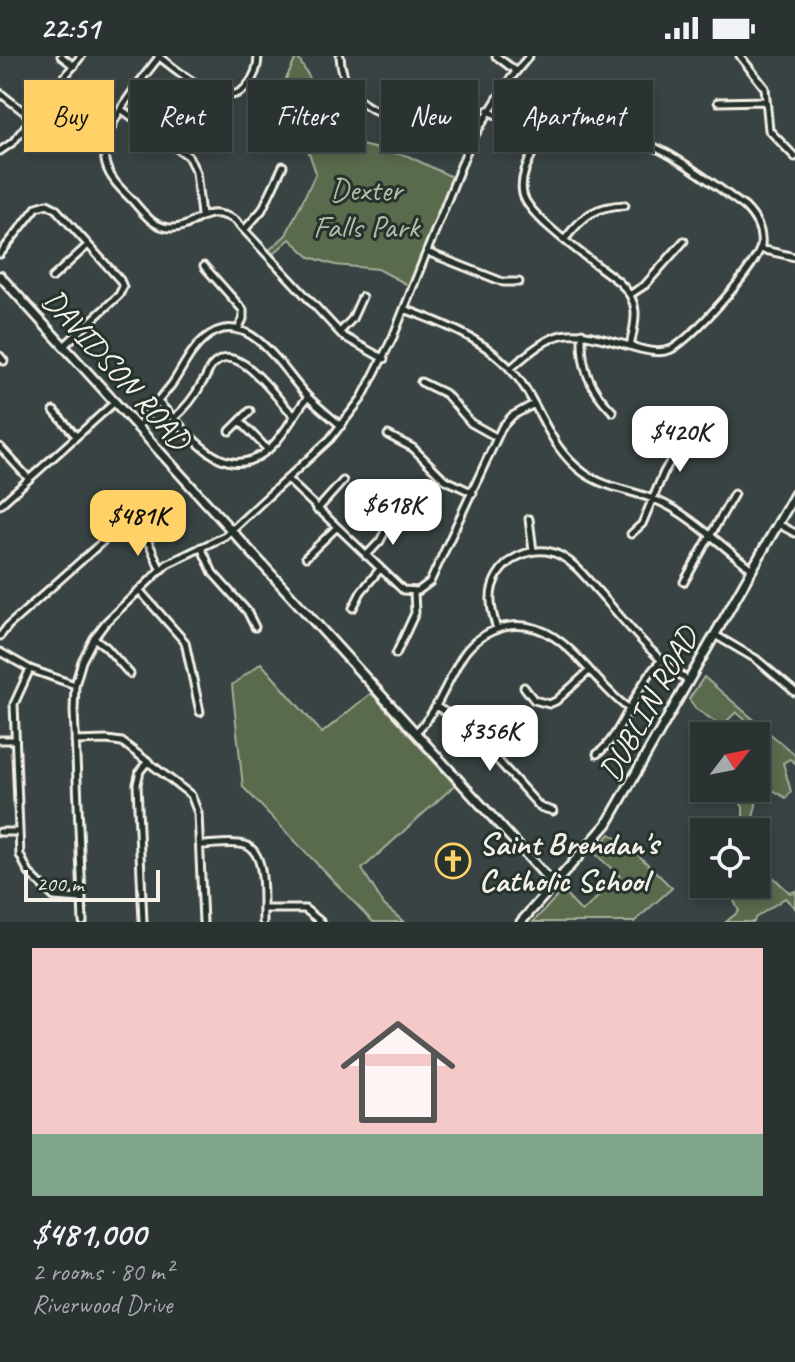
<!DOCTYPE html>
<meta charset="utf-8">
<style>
:root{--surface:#2b3232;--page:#373e3e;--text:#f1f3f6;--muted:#a6aaac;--line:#474d4d;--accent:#ffd166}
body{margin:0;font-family:Caveat,sans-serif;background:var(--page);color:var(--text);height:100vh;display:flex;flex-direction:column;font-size:30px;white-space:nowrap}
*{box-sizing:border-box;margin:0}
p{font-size:26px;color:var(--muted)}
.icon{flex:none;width:44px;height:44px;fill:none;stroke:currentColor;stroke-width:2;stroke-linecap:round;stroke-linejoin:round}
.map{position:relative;height:866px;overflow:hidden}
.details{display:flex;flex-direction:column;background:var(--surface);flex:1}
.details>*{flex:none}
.hud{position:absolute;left:24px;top:24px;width:748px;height:72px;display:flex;gap:16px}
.needle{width:52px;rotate:58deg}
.fabs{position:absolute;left:690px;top:666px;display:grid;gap:16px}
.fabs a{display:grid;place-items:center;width:80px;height:80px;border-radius:0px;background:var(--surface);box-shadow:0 4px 12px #0003,0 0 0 2px var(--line);font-size:40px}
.scale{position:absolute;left:24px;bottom:20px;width:136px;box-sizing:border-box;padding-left:8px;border:4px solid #f4f1e8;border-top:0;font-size:22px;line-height:28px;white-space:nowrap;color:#f4f1e8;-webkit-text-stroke:6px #26332d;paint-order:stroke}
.price{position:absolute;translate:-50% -68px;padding:0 18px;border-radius:16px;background:#fff;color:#222;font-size:26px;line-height:52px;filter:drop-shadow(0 2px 4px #0008)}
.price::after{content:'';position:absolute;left:50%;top:48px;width:24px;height:18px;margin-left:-12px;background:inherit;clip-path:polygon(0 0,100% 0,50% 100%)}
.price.selected{background:var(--accent);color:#111}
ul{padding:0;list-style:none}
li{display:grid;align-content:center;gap:16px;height:424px;padding:0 32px}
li+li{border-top:2px solid var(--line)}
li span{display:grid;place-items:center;height:248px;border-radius:0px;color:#555}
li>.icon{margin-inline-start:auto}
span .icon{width:144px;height:144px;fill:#fffc;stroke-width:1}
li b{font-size:34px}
.chip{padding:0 28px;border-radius:0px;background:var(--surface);box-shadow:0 4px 12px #0003,0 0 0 2px var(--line);font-size:28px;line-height:72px}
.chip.selected{background:var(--accent);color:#111}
.status{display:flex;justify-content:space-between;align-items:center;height:56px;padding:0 40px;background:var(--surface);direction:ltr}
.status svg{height:22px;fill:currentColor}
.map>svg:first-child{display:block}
.green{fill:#5a6b4e;stroke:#a7ae9b;stroke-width:2}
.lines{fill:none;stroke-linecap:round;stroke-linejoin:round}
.minor-casing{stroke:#f4f1e8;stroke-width:11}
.major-casing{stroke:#f4f1e8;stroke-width:13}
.minor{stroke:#26332d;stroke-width:5}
.major{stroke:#26332d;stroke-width:7}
.labels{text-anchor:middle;stroke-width:6;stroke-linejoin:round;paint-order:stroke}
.park-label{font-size:32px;fill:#b6bbaa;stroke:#26332d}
.street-label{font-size:32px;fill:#f4f1e8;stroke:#26332d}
.poi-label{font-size:32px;font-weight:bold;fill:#f4f1e8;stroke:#26332d;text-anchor:start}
</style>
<div class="status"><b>22:51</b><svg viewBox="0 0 49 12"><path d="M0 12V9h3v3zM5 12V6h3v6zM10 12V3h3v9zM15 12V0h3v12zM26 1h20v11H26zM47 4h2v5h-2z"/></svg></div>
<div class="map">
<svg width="795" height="866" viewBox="0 0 795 866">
<rect width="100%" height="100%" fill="#394343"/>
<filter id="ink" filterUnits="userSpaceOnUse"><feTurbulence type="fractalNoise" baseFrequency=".0125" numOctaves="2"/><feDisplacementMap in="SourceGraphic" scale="16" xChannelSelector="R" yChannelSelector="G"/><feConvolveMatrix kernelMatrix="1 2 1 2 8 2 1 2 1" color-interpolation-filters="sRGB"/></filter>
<g filter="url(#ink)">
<path class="green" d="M297 0 341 76 361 89 408 100 452 121 410 230 378 213 335 209 310 201 290 183 272 199 268 195 286 179 316 117 307 91 264 69Z
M261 607 322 677 371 637 455 729 362 813 384 849 404 866H373L243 731 232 629Z
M704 621 795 699V707L790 703 783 707 791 736 786 742 771 733 759 736 752 766 743 770V751L734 738 739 732H756V680H745L749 667 736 656 722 670 696 653 689 643Z
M610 778 627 788 672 832 634 866H533L562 835 582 856 620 820 594 797Z
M756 805 790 837 795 835V852L785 842 755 862 754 866H726L739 855 726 828H756Z"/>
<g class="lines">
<g class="minor-casing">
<path id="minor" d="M61 0 74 10
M158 0C179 15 224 58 247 30 254 22 258 11 258 0
M340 0C341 25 357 49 382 57 394 60 407 59 419 63 436 70 453 79 470 87
M496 0 516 15
M740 0 765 32 769 74 795 101
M159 1C140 26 96 76 106 109 110 123 122 134 132 144 143 156 153 172 171 172 196 173 202 146 235 164L343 280 384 303
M583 35 595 91
M0 37 32 62
M718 46 766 45
M122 54 188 100 196 116 201 159
M488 54C517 72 548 98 584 93 602 91 621 83 639 86 667 91 720 133 745 151 755 161 763 173 761 189 759 208 688 288 669 294 657 298 644 294 633 291 569 274 563 266 510 313
M539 85C531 101 519 119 523 138 528 162 598 209 619 226 641 246 636 264 630 290
M0 95 13 86 81 0
M245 173 262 154 283 110
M565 183C583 160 595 150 625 149
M760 193 795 201
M427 196 503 226H519
M0 198 37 151 47 148 55 152 120 224 123 231 119 239 64 290
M204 210 243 254V263L238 274
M52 222 88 189
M631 238 645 229 684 185
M404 253C451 270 497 288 525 332 544 362 553 395 584 417 607 433 633 434 658 445 688 457 725 493 752 513
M340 276 352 263 362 241
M582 277C581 311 588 331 613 356
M0 300 4 305
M421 326 446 338 471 367 496 381
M157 345C189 375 224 435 271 391 286 377 295 356 308 341
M54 355 76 380
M174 362C186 352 195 340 202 327 206 322 208 315 211 311 238 279 276 345 294 359
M240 365 268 394
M138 371C149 356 161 342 172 328 183 312 189 296 204 283 248 246 283 316 308 341 318 351 330 360 341 370
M230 375 250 355
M388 379 413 392 444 423 473 437
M0 391 29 423
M287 423 403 534 418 535 430 526 502 371 512 360 534 348
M0 449 115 346
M317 454 343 425
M529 463 533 495
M778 468 795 477
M631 478 642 468 664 416 684 382
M201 491 213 517 247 555 255 571
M366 500 380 485 392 462
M306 501 336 472
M684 526 734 438
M139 534 185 586 200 656
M353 552 361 536 380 513
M497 573C491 555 487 537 497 520 510 498 539 488 561 500 576 508 586 522 597 534 626 566 652 602 689 625
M715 579 756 603 795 636
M0 580 8 570 120 470C147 466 151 496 161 514
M94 582 106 591 130 618
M0 596 30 613 75 629
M396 598 415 557 414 536
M30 613 14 648 20 799 29 817 54 841 82 843
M524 631 534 644 549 648 556 645 589 615
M437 651 467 670 540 751 553 755
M415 677C439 655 446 625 464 598 473 585 488 575 504 571 562 559 588 624 628 652
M0 684H15
M75 685 107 684 122 686 191 739 198 757 203 866
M597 698C622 681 634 630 661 605
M0 776H19
M200 789C214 789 231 785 245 789 268 796 262 846 263 866
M263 853H305L321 866
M83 866 74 654 75 629 82 605 94 582 106 566 167 508 225 480 330 383 362 342 393 281 470 87 507 27 529 0
M143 866 137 728 140 715 148 705"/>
</g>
<g class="major-casing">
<path id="major" d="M0 220 554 829
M521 866 607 768 795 438"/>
</g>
<use href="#minor" class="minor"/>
<use href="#major" class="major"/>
</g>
</g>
<defs>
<g id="church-ring" transform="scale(1.8)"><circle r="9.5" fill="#26332d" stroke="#ffd166" stroke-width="1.5"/><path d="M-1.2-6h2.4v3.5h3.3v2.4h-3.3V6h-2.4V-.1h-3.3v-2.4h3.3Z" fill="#ffd166"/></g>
</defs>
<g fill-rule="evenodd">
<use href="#church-ring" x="453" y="805"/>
</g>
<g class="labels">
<g class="park-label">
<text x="366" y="144">Dexter<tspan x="366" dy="37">Falls Park</tspan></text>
</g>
<g class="street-label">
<text transform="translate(117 313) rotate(48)" y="11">DAVIDSON ROAD</text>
<text transform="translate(648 648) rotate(-61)" y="11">DUBLIN ROAD</text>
</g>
<g class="poi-label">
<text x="479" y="798">Saint Brendan's<tspan x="479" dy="37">Catholic School</tspan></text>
</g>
</g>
</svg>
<div class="fabs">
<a><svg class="needle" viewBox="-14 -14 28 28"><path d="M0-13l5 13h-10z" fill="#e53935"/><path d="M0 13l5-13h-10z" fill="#a6aaac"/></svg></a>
<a><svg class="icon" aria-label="locate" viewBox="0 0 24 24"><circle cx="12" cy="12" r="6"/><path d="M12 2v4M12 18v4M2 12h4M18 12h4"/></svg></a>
</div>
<div class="scale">200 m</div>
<b class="price" style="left:680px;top:418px">$420K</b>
<b class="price" style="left:393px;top:491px">$618K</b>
<b class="price selected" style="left:138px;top:502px">$481K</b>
<b class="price" style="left:490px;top:717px">$356K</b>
<div class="hud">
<a class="chip selected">Buy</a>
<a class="chip">Rent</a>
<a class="chip">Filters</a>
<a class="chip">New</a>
<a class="chip">Apartment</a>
</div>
</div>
<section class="details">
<ul>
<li><span style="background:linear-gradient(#f6c9c9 75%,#7fa58c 0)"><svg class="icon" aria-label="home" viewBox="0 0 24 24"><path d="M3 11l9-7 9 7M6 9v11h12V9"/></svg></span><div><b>$481,000</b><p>2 rooms · 80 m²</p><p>Riverwood Drive</p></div></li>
</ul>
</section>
